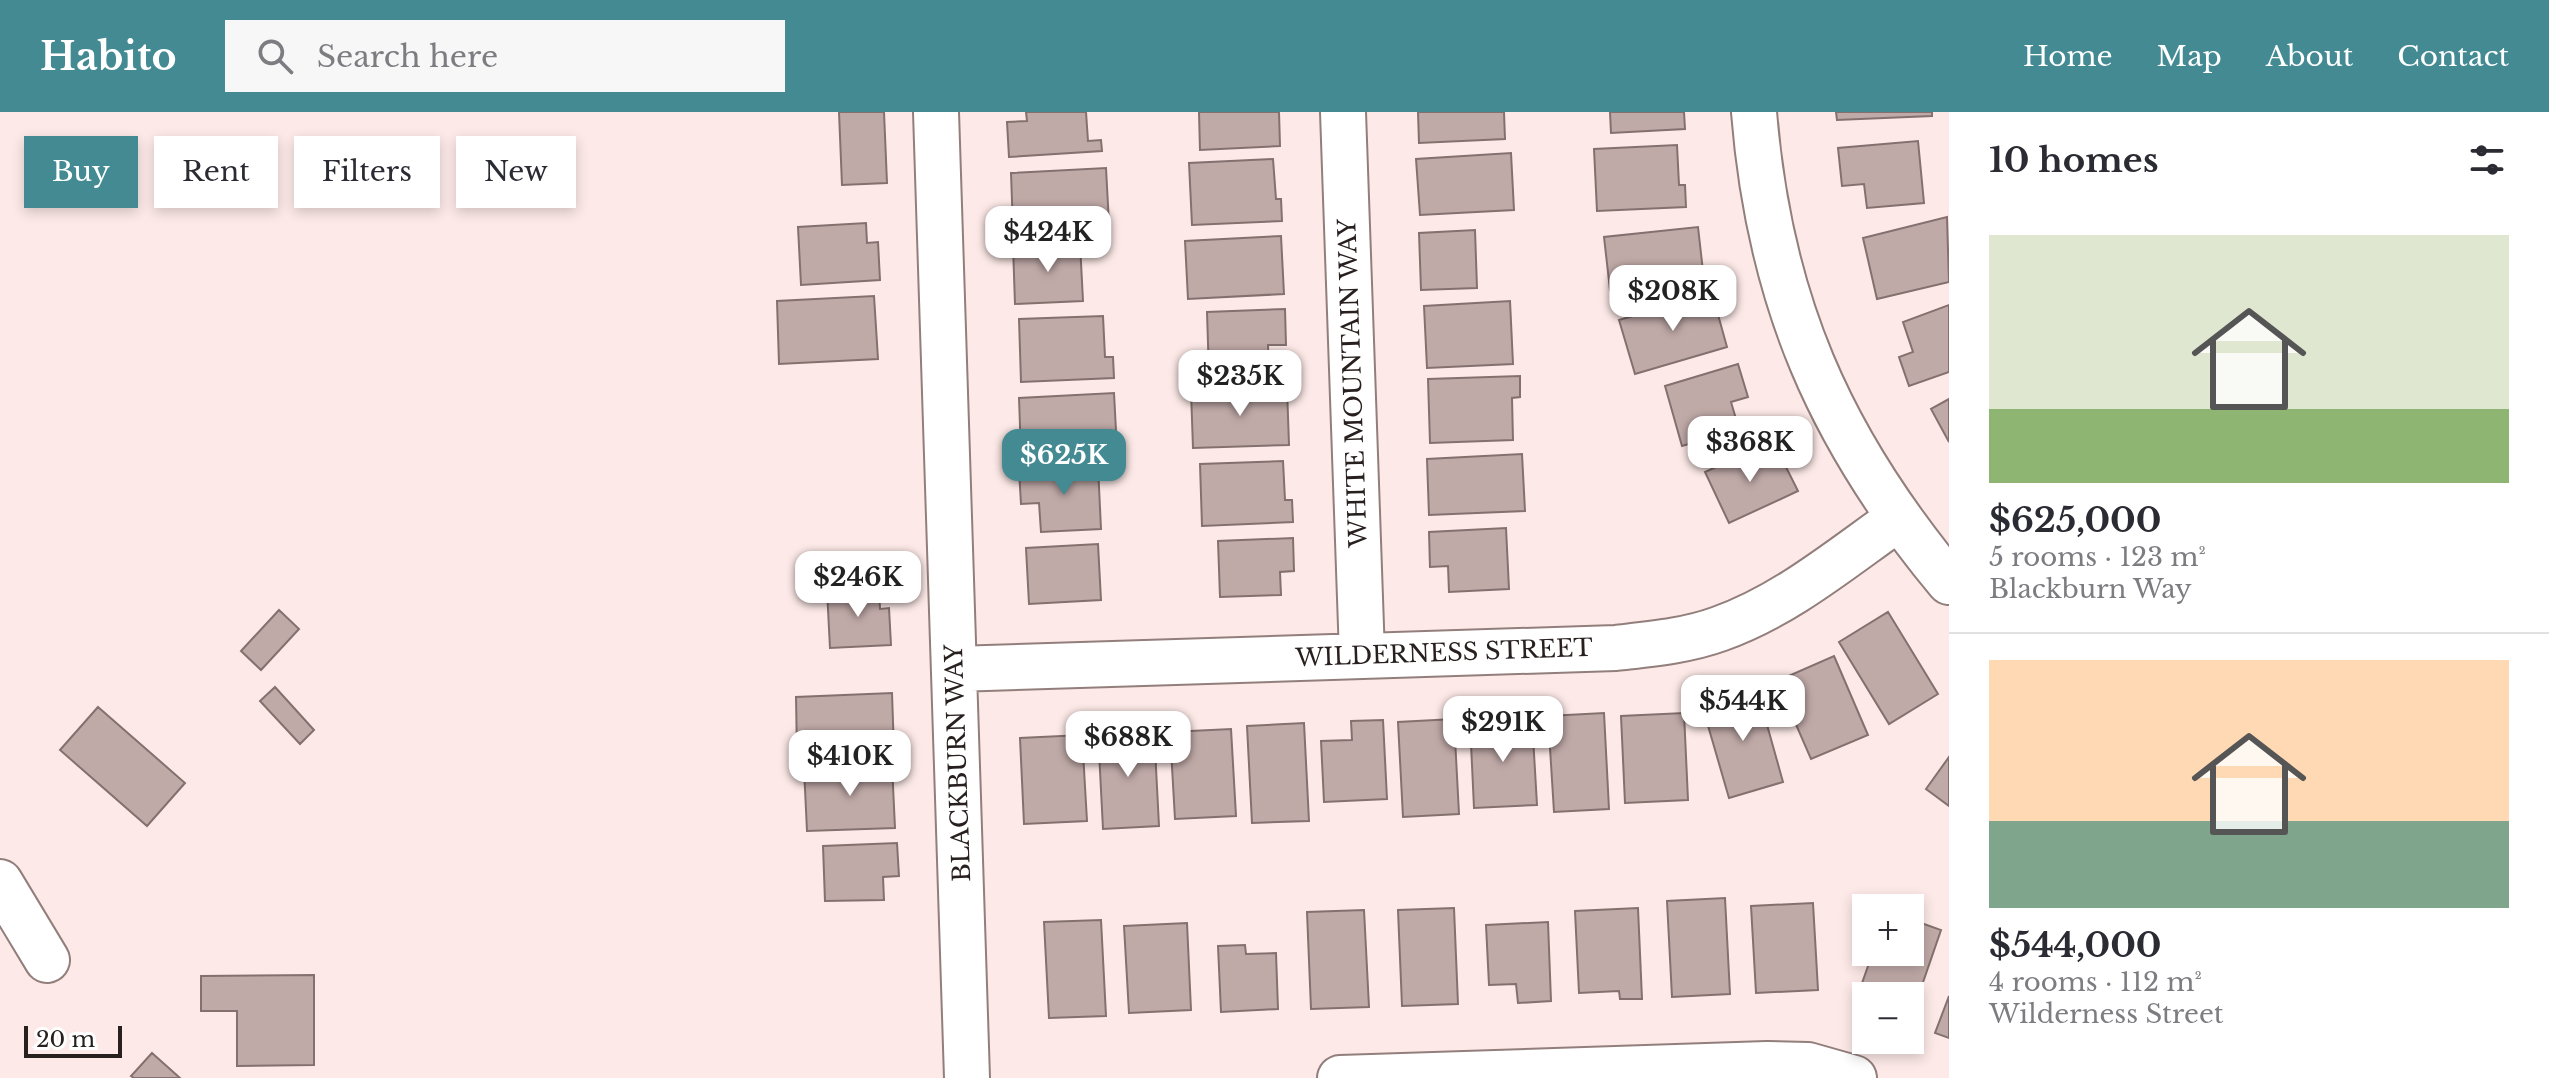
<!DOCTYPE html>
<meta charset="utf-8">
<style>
:root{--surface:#fff;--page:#f7f7f7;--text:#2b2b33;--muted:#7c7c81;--line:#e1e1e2;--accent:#438a93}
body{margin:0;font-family:"Libre Baskerville",serif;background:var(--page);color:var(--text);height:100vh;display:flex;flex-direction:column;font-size:30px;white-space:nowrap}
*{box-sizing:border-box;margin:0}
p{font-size:26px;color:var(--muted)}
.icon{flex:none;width:44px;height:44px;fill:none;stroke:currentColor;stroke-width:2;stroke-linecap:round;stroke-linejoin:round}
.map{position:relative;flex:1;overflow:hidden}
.drawer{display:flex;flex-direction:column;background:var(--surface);width:600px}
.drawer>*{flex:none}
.guide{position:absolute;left:24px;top:24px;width:760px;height:72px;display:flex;gap:16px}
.buttons{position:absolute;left:1852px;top:782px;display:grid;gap:16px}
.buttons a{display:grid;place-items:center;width:72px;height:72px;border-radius:0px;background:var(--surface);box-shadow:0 4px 12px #0003;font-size:40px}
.scale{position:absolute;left:24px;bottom:20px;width:98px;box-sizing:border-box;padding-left:8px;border:4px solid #28201f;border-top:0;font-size:22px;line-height:28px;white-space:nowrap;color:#28201f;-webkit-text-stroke:6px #fff;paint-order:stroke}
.price{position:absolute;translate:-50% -68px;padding:0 18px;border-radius:16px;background:#fff;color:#222;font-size:26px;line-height:52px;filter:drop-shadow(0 2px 4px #0008)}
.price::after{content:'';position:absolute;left:50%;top:48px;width:24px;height:18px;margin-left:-12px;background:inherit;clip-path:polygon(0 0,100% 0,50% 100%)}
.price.current{background:var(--accent);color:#fff}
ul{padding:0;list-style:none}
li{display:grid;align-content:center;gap:16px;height:424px;padding:0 40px}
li+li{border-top:2px solid var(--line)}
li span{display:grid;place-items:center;height:248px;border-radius:0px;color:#555}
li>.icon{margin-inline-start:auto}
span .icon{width:144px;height:144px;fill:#fffc;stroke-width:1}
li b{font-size:34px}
h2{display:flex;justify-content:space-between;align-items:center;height:96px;padding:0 40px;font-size:34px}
.chip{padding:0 28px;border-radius:0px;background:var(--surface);box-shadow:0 4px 12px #0003;font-size:28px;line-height:72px}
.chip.current{background:var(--accent);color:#fff}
header{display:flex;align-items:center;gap:48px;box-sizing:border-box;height:112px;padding:0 40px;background:var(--accent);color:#fff}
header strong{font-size:38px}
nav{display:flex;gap:44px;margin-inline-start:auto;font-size:28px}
.search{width:560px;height:72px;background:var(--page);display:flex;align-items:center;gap:20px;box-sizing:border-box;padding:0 28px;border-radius:0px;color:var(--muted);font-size:30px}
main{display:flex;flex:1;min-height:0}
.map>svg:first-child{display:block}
.building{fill:#c0aaa8;stroke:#84706e;stroke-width:2}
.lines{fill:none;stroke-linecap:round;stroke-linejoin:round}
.minor-casing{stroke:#927e7b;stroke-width:48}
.minor{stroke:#fff;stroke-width:44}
.labels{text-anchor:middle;stroke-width:6;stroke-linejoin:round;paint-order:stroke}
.street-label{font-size:24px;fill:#28201f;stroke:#fff}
</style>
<header>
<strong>Habito</strong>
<div class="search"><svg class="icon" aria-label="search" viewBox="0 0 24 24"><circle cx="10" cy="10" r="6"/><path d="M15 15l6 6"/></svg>Search here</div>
<nav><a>Home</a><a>Map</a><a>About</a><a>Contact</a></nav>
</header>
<main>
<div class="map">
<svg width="1949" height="966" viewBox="0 0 1949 966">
<rect width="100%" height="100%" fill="#fdeae8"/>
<path class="building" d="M839 0H884L887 71 842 73Z
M1026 0H1086L1088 29 1101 28 1102 39 1009 45 1007 10 1027 9Z
M1199 0H1279L1280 34 1200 38Z
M1418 0H1504L1505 27 1419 31Z
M1610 0H1684L1685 17 1611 21Z
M1836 0H1932V4L1837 8Z
M1918 29 1924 91 1867 96 1864 72 1842 74 1838 36Z
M1677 33 1679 73H1685L1686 95 1597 99 1594 37Z
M1511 41 1514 98 1420 103 1416 47Z
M1273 47 1276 87H1281L1282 109 1192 113 1189 51Z
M1106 56 1109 112 1013 117 1011 61Z
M1947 105 1949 170 1877 187 1863 126Z
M866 111 867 131 878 130 880 168 801 173 798 115Z
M1698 115 1704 168 1610 178 1604 125Z
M1475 118 1477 176 1421 178 1419 121Z
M1281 124 1284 182 1188 187 1185 129Z
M1080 131 1083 189 1015 192 1013 134Z
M1712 181 1727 235 1635 262 1619 208Z
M874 184 878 247 779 252 777 189Z
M1510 189 1513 252 1427 256 1424 194Z
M1949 193V260L1909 274 1899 245 1913 240 1903 210Z
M1285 197 1286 233H1268L1269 261 1209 263 1207 200Z
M1103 204 1105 245H1113L1114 266 1021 270 1019 207Z
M1738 252 1748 285 1731 290 1739 317 1682 334 1665 274Z
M1520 264V285L1512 286 1513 328 1430 331 1428 267Z
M1287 276 1289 333 1193 336 1191 279Z
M1114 281 1117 338 1021 342 1019 286Z
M1949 287V330L1931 297Z
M1760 335 1770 355 1783 349 1798 379 1729 411 1705 360Z
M1522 342 1525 399 1429 403 1427 347Z
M1283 349 1285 388H1292L1293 410 1202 414 1200 352Z
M1098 354 1101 417 1041 420 1039 391 1021 392 1019 358Z
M1506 416 1509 477 1449 480 1448 454 1430 455 1429 420Z
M1293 426 1294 459 1280 460 1281 483 1220 485 1218 429Z
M1098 432 1101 488 1029 492 1026 436Z
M879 476 880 497 889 496 891 533 830 536 827 478Z
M279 498 299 517 261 558 241 539Z
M1888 500 1938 582 1889 612 1839 530Z
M1834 544 1868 623 1811 647 1777 569Z
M275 575 314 618 300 632 260 589Z
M1757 577 1783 670 1729 686 1702 593Z
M892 581 894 639 797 642 796 585Z
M98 595 185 671 147 714 60 638Z
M1604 601 1609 697 1554 700 1548 604Z
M1684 601 1688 688 1625 691 1621 604Z
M1454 607 1459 702 1403 705 1398 610Z
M1532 607 1537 693 1474 696 1470 610Z
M1383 608 1387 687 1324 690 1321 629 1352 628 1351 609Z
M1304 611 1309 709 1252 711 1247 614Z
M1154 617 1159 714 1103 717 1098 620Z
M1231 617 1236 704 1175 707 1170 620Z
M1082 623 1087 709 1024 712 1020 626Z
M1949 645V694L1926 677Z
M892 653 895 716 807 719 804 656Z
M897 731 899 764 883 765 884 788 825 789 823 734Z
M1725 786 1730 882 1672 885 1667 789Z
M1813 791 1818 878 1756 881 1751 794Z
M1454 796 1458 892 1402 894 1398 798Z
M1638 796 1642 887H1620L1619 879 1579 881 1575 799Z
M1364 798 1369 895 1311 897 1307 800Z
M1910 807 1941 818 1910 908V884H1866V895L1855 891 1873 840H1910Z
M1101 808 1106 904 1049 906 1044 810Z
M1548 810 1551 889 1518 891 1516 872 1489 873 1486 813Z
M1187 811 1191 898 1129 901 1124 814Z
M1245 833 1246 842 1276 841 1278 897 1221 900 1218 834Z
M314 863V953L237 954V899H201V864Z
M1949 884V926L1935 921Z
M152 941 180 966H134L131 964Z"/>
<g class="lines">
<g class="minor-casing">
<path id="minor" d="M936 0 967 966
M1343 0 1362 543
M1754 0C1769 187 1829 326 1949 470
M955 557 1616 536C1650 532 1686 529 1719 517 1785 494 1842 446 1899 406
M0 770 47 848
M1340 966 1767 952 1808 953 1854 966"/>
</g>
<use href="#minor" class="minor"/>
</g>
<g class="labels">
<g class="street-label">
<text transform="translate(1353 271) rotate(-92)" y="8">WHITE MOUNTAIN WAY</text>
<text transform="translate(1444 541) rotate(-2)" y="8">WILDERNESS STREET</text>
<text transform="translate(958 651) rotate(-92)" y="8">BLACKBURN WAY</text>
</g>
</g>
</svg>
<div class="buttons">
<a>+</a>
<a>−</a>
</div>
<div class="scale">20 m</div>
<b class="price" style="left:1048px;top:162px">$424K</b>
<b class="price" style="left:1673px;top:221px">$208K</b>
<b class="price" style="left:1240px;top:306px">$235K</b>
<b class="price" style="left:1750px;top:372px">$368K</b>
<b class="price current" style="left:1064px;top:385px">$625K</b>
<b class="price" style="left:858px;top:507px">$246K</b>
<b class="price" style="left:1743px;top:631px">$544K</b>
<b class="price" style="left:1503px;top:652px">$291K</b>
<b class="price" style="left:1128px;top:667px">$688K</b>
<b class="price" style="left:850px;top:686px">$410K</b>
<div class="guide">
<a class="chip current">Buy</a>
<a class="chip">Rent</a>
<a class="chip">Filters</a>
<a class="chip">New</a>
</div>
</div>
<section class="drawer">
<h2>10 homes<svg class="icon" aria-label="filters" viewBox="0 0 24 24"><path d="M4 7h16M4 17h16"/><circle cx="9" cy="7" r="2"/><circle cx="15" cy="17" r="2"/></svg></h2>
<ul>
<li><span style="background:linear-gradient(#dfe7d0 70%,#8fb573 0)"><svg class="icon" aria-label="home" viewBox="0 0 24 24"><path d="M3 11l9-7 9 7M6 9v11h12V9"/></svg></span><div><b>$625,000</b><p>5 rooms · 123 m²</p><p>Blackburn Way</p></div></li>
<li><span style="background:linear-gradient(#ffd9b3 65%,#7fa58c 0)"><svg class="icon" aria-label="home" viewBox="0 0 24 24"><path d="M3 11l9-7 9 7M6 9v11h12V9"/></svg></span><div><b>$544,000</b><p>4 rooms · 112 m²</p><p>Wilderness Street</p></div></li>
</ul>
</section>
</main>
